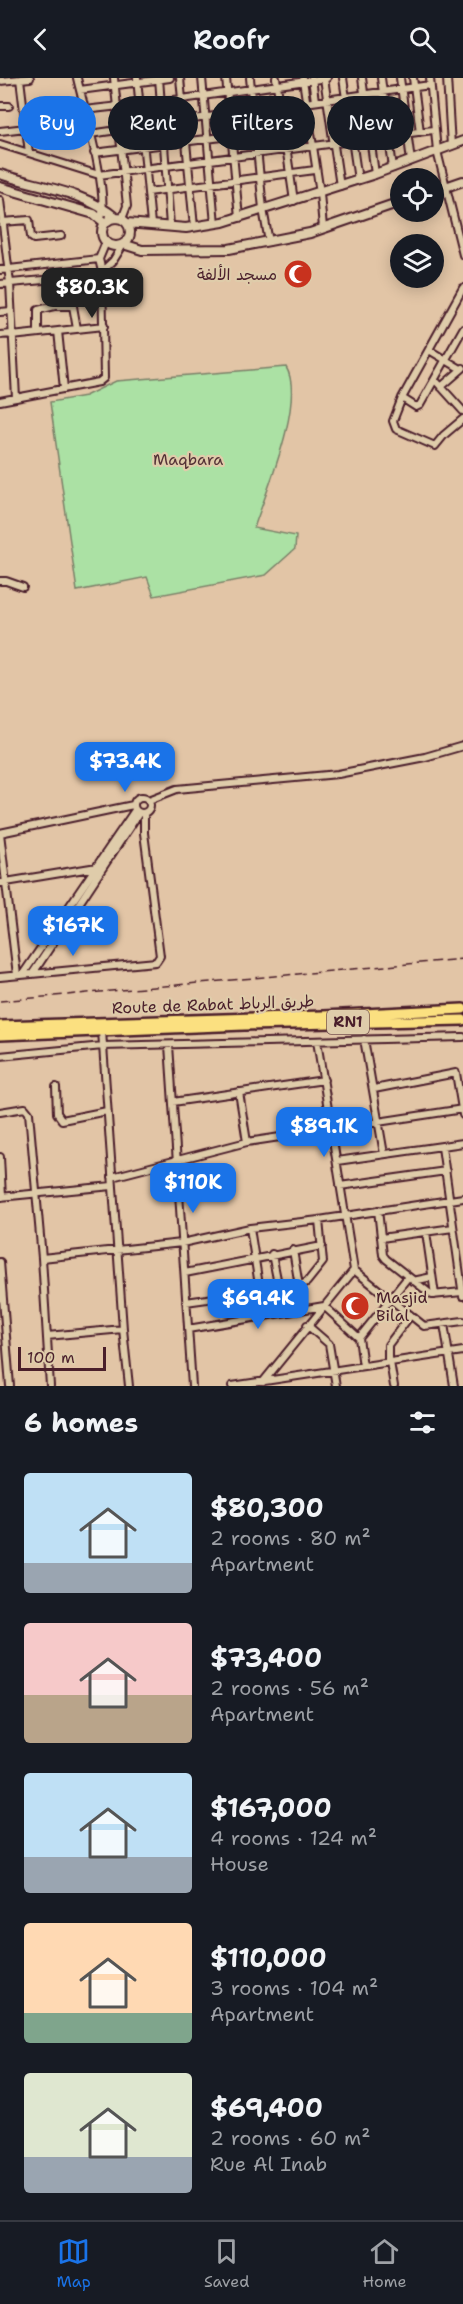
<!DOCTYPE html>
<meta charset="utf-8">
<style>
:root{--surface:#171b24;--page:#242831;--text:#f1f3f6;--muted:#9ea1a6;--line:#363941;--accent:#1a73e8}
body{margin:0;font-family:"Shantell Sans","Playpen Sans Arabic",sans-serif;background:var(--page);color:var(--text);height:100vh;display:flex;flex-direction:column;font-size:22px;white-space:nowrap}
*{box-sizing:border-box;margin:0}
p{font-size:20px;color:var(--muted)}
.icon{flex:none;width:33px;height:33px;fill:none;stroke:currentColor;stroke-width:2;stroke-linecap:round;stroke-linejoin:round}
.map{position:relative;height:1308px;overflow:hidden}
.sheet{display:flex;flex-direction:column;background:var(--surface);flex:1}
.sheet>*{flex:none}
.banner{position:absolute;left:18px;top:18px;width:428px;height:54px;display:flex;gap:12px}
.fabs{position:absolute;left:390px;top:90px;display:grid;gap:12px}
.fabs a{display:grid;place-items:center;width:54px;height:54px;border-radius:50%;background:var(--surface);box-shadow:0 3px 15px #0003;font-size:30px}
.scale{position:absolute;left:18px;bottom:15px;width:88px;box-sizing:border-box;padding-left:6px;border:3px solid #4a1f2b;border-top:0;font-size:16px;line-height:21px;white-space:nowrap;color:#4a1f2b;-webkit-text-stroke:4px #dfccaa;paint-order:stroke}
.price{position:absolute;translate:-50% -51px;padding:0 14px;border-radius:12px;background:var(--accent);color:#fff;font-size:20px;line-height:39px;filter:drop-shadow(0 2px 3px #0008)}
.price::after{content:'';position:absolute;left:50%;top:36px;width:18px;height:14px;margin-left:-9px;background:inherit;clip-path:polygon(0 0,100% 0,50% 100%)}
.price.on{background:#222;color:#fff}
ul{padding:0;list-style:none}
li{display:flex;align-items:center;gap:18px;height:150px;padding:0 24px}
li span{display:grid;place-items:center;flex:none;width:168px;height:120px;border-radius:6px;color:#555}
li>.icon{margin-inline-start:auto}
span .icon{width:72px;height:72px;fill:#fffc;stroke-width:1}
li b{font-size:26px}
h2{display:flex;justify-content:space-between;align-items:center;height:72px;padding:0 24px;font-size:26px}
.tag{padding:0 21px;border-radius:27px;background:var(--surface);box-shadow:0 3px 15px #0003;font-size:21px;line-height:54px}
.tag.on{background:var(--accent);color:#fff}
header{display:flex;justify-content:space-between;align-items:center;height:78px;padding:0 24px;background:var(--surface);font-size:27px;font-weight:600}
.tabs{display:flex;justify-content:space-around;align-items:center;height:84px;border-top:2px solid var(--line);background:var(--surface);font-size:16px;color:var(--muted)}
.tabs a{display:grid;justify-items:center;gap:3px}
.tabs .on{color:var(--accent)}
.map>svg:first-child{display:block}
.green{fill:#abe1a4;stroke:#7a8068;stroke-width:1.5}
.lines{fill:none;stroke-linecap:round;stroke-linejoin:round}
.minor-casing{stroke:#4a1f2b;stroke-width:10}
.tertiary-casing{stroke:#4a1f2b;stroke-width:12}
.primary-casing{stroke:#4a1f2b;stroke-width:14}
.minor{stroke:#dfccaa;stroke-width:6}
.tertiary{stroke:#dfccaa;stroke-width:8}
.primary{stroke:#fbe080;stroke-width:9}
.rail{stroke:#4a1f2b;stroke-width:1.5;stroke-dasharray:9 4.5;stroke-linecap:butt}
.labels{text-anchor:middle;stroke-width:4.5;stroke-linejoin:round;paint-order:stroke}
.shield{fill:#dfccaa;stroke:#775351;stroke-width:1.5}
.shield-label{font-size:15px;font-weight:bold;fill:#4a1f2b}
.poi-label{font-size:16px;fill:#4a1f2b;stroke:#dfccaa;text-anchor:end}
.park-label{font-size:16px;fill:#543237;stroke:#dfccaa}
.street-label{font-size:16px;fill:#4a1f2b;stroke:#dfccaa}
</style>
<header><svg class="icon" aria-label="back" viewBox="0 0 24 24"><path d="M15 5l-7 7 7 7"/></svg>Roofr<svg class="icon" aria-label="search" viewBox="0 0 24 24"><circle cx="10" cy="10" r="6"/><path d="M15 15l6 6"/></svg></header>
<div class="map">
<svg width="463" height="1308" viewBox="0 0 463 1308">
<rect width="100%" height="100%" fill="#e2c5a6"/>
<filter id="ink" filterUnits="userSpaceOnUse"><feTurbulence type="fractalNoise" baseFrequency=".0167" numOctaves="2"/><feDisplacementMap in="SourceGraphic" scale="12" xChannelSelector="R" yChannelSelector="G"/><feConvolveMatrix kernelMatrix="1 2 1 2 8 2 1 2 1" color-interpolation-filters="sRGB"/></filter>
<g filter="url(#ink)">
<path class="green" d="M286 289C306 322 266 414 254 450L296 458 295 471 266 497 154 518 147 499 77 513 50 324 85 318 116 303Z"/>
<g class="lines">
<g class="minor-casing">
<path id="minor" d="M77 0C84 30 109 115 101 140
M114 0 127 128 122 141
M137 0 151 146
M159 0 170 148
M180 0 194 149
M202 0 215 146
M226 0 239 140
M250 0 263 131 269 164
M276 0 294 123
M312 0 315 23
M324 0 340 108
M343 0 358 102
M362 0 375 96
M381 0 393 90
M400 0 411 83
M413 0 420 54
M430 0 437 73 463 177
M447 0 451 68
M20 1 29 75
M303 2 320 115 323 150
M0 3 30 0
M80 12 170 0
M0 28H9
M84 32 182 21 327 0
M0 53 26 50
M90 56 430 7
M0 66 99 97 433 52
M94 75 310 48
M148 114 315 92
M0 122 10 205 16 320
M2 144 29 142 31 159 34 161 61 158
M0 192 99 181
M0 206 98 197 113 183 123 167
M463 210 402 320 393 343 396 351 435 368 444 357 463 341
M55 228H73L77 251
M0 234 11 233
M58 253 64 311
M38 255V232L55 228 53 202
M0 257 12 256
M12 258 104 248
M429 272 461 291
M435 302 463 333
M441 309 463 290
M402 320 416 329 420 327 463 251
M0 323 99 304 104 300 102 194 99 181 106 164
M0 503H6L23 509
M134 727a8 8 0 1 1 16 0a8 8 0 1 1-16 0Z
M149 722 177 711 338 696 425 679 463 668
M0 755 17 897
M0 755 133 727
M0 805 97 789
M33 895 139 735
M23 896 135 732
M0 899 156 884 160 878 144 755V735
M102 953 123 1251 129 1308
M364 961 384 1076
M169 967 192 1308
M0 978 103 968 463 959
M56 1009 57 1035 62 1042 107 1033
M374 1011 456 995 463 1037
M239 1014 247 1064
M173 1024 324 1002
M0 1034 25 1030 29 1035 42 1180 50 1308
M442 1069 463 1218
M0 1079 2 1119
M337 1083 463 1065
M112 1099 247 1064 463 1031
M340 1108 446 1093
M0 1119 112 1108
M378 1132 383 1177 386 1181 432 1217 462 1214
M250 1150 264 1239
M426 1154 435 1217
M381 1160 453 1150
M293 1172 299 1208
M272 1176 279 1211
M42 1180 182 1165 250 1150 319 1142 463 1120
M0 1184 10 1308
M354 1192 424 1248 463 1243
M185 1195 322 1168
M413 1203 432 1199
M186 1224 299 1208 307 1204 323 1184 319 1142
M444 1246 454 1308
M307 1247 329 1266 336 1308
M188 1251 324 1228 359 1260 363 1288
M47 1258 123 1251
M359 1260 408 1199
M388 1284V1267L410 1238
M390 1284 394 1308
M263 1304 354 1192 317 963
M232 1308 463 1273"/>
</g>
<g class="tertiary-casing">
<path id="tertiary" d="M0 96C39 109 84 113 116 140
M0 109 94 136 105 145
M434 113 463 103
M102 154a14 14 0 1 1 28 0a14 14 0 1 1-28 0Z
M127 145 186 150 223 144 375 96 463 63
M123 166 142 172 229 171 310 155 400 124"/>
</g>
<g class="primary-casing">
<path id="primary" d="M0 948 323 938 463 931
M0 957 244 947 463 942"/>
</g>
<use href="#minor" class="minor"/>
<use href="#tertiary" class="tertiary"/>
<use href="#primary" class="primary"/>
<path class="rail" d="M0 923 463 881"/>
</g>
</g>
<defs>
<g id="mosque-disc" transform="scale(1.5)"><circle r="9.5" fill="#c8321e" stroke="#dfccaa"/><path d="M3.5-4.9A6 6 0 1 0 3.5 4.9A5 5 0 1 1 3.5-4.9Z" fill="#fff"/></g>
</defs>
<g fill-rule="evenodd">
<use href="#mosque-disc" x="298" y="196"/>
<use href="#mosque-disc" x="355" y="1228"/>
</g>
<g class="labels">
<rect class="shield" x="327" y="932" width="42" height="24" rx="4.5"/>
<g class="shield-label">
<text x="348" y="949">RN1</text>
</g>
<g class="poi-label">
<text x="277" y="202">مسجد الألفة</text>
<text x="376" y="1225" text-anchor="start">Masjid<tspan x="376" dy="18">Bilal</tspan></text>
</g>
<g class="park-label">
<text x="188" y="387">Maqbara</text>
</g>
<g class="street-label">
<text transform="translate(213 926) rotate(-2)" y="6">Route de Rabat طريق الرباط</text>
</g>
</g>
</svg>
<div class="fabs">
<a><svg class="icon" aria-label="locate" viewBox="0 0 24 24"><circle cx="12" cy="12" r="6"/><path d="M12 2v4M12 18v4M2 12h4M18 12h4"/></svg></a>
<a><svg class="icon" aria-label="layers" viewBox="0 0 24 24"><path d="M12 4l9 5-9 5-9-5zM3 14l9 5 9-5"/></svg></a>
</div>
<div class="scale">100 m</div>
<b class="price on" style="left:92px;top:241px">$80.3K</b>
<b class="price" style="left:125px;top:715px">$73.4K</b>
<b class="price" style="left:73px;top:879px">$167K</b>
<b class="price" style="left:324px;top:1080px">$89.1K</b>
<b class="price" style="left:193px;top:1136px">$110K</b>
<b class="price" style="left:258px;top:1252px">$69.4K</b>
<div class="banner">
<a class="tag on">Buy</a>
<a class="tag">Rent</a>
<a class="tag">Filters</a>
<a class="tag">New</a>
</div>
</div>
<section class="sheet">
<h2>6 homes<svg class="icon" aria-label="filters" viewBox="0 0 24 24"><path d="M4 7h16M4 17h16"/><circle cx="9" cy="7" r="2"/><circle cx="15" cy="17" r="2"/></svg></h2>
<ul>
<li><span style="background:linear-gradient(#bfe0f5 75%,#9aa5b1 0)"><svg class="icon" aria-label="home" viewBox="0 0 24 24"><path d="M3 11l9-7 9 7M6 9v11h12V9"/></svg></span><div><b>$80,300</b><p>2 rooms · 80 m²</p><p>Apartment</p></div></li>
<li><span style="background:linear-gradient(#f6c9c9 60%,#b9a48a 0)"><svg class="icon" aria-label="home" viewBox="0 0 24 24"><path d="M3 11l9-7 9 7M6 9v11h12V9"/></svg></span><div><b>$73,400</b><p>2 rooms · 56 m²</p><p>Apartment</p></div></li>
<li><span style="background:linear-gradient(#bfe0f5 70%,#9aa5b1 0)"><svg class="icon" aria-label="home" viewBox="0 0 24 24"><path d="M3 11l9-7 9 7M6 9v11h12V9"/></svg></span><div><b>$167,000</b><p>4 rooms · 124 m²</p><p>House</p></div></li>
<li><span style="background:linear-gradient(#ffd9b3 75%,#7fa58c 0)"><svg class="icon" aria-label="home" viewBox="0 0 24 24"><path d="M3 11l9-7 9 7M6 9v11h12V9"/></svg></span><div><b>$110,000</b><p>3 rooms · 104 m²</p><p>Apartment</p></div></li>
<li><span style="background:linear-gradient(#dfe7d0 70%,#9aa5b1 0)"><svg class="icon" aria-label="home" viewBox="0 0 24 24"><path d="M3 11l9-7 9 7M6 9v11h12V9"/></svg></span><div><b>$69,400</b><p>2 rooms · 60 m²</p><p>Rue Al Inab</p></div></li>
</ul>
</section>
<nav class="tabs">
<a class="on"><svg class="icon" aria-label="map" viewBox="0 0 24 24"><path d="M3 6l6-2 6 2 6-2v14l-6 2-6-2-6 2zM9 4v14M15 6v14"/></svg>Map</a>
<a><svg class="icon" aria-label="saved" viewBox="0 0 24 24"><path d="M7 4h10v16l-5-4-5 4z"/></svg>Saved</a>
<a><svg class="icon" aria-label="home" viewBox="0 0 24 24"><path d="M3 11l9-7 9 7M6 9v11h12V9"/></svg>Home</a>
</nav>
